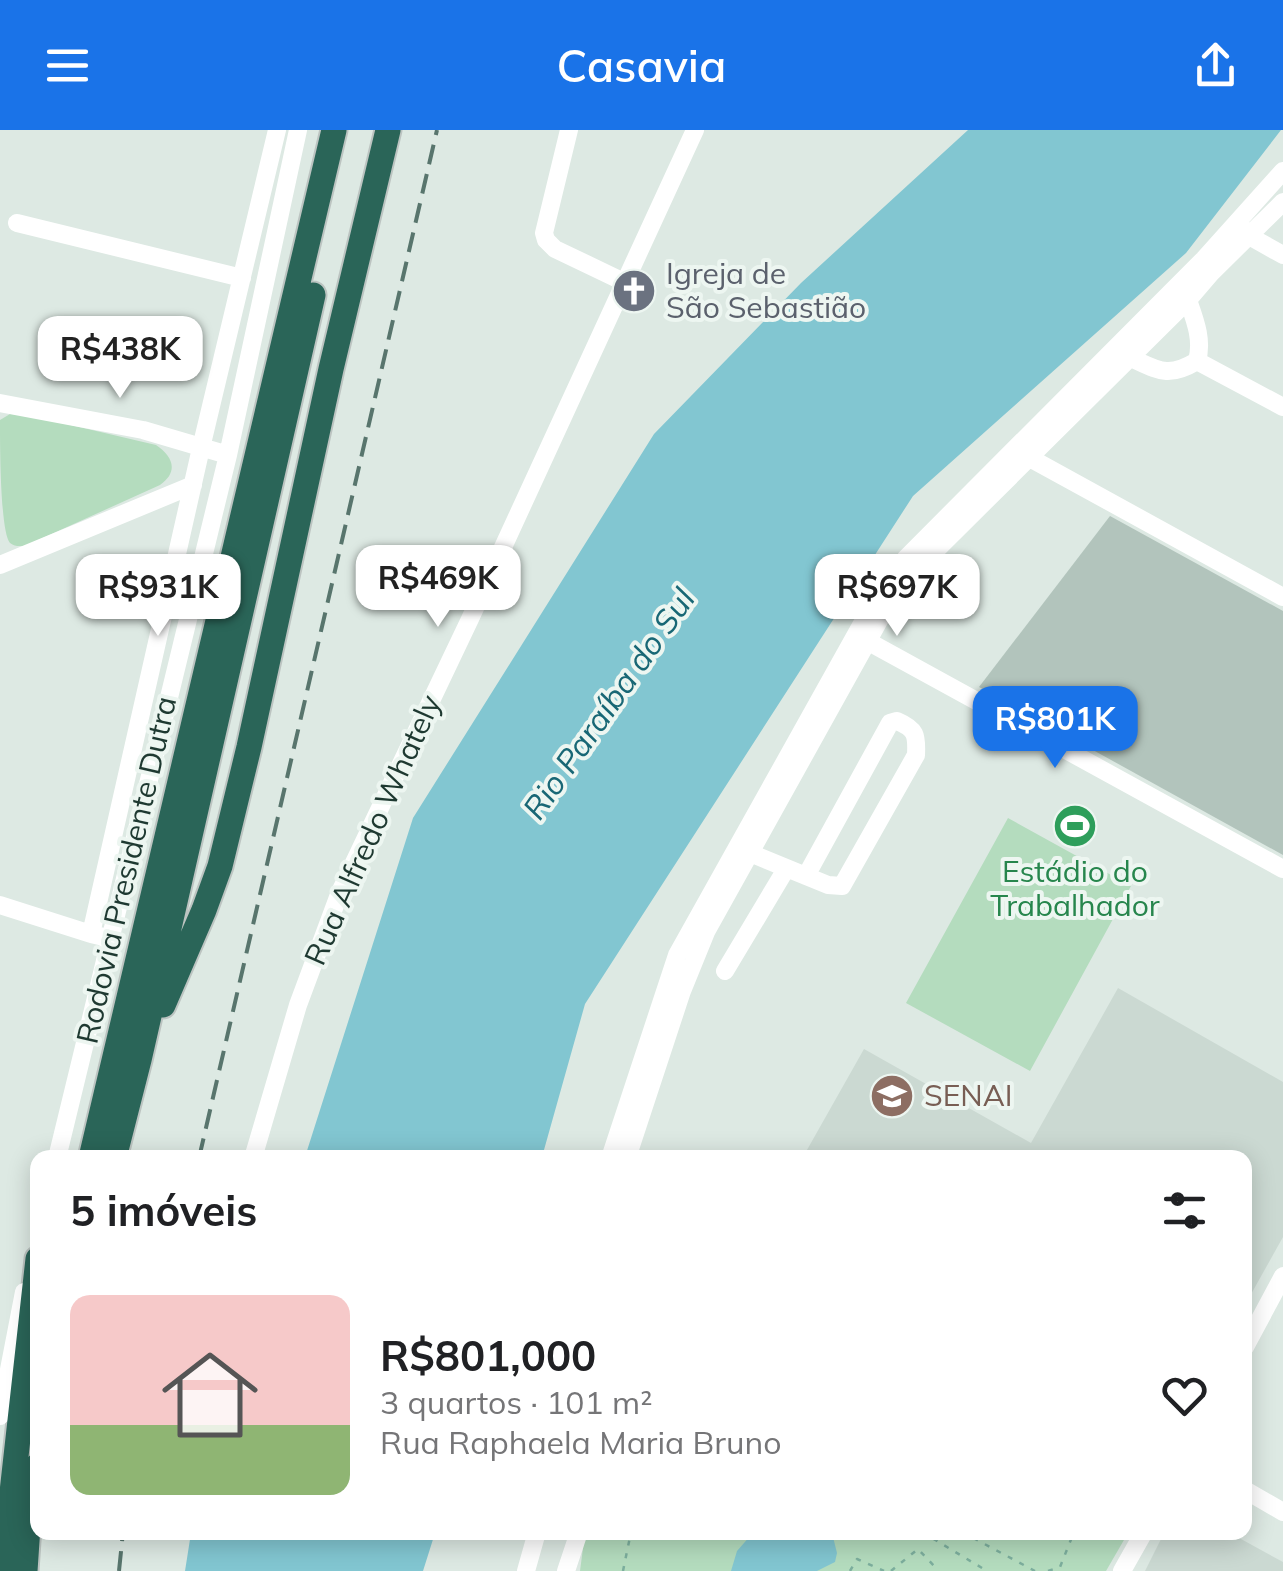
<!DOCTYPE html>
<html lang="pt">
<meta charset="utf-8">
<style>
:root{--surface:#fff;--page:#f2f2f2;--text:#202124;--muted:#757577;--line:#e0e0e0;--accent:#1a73e8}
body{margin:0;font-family:Mulish,sans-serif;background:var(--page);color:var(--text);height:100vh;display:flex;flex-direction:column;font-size:38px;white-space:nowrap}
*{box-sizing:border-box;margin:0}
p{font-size:32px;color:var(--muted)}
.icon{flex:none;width:55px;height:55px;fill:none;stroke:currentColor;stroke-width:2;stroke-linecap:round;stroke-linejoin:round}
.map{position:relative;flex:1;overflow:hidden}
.side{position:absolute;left:30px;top:1020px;width:1222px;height:390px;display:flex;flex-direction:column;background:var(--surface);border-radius:20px;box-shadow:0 5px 25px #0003}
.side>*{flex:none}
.price{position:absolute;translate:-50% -85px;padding:0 22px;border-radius:20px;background:#fff;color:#222;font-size:32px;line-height:65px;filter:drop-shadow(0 2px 5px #0008)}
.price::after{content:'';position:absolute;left:50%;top:60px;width:30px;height:22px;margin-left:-15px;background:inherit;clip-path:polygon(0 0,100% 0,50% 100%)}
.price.selected{background:var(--accent);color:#fff}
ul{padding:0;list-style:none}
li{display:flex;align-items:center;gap:30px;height:250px;padding:0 40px}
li+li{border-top:2px solid var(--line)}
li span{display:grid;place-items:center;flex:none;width:280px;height:200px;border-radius:20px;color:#555}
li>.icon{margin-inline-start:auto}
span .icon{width:120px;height:120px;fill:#fffc;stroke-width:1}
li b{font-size:42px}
h2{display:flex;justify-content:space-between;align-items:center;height:120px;padding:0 40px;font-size:42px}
header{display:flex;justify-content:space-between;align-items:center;height:130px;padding:0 40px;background:var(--accent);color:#fff;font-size:45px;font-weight:600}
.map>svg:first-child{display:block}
.built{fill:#cbd9d2}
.green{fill:#b4dcbe}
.water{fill:#82c6d1}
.building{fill:#b2c4bc}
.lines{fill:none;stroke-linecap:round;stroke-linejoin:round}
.highway-casing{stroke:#bcc4c1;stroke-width:29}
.path{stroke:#7cae9d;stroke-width:2.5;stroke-dasharray:5 8;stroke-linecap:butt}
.minor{stroke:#fff;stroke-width:18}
.highway{stroke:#2a6558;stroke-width:25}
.rail{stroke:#58756d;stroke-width:4;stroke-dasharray:20 10;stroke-linecap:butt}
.labels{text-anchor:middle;stroke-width:8;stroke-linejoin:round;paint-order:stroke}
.worship-label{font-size:30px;fill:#5b616d;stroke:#edf6f1;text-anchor:start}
.street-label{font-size:30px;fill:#1e3931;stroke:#edf6f1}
.leisure-label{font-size:30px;fill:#27864d;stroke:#edf6f1}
.education-label{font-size:30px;fill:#785e54;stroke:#edf6f1;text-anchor:start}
.water-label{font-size:32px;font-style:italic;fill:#186775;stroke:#edf6f1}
</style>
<header><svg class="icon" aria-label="menu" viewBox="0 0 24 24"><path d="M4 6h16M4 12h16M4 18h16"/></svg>Casavia<svg class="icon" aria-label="share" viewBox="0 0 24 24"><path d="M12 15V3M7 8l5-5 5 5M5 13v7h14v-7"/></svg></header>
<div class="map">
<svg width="1283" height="1441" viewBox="0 0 1283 1441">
<rect width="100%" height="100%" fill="#dde9e3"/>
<path class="built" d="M1118 858 1283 952V1107L1245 1175V1028L803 1027 864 919 1031 1013Z
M1164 1403H1230L1283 1432V1441H1145Z"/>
<path class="green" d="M10 284 28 285 156 315C173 326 179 342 160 355L25 416C19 416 15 417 10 413 0 402 0 311 0 290Z
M1008 688 1131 756 1030 941 906 873Z
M585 1403H1128L1106 1441H580Z"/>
<path class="water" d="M968 0H1281L1186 123 913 366 585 874 542 1027H305L413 688 654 304 801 153Z
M191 1403V1402L435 1403 423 1441H185Z
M786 1403H832L837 1423 835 1432 817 1441H731L737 1421 751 1405H785Z"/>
<path class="building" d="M1110 386 1283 481V725L979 557Z"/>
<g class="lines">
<g class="highway-casing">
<path id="highway" d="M163 875 204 780 220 736 249 617 331 239 388 0
M91 1028 334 0
M114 1028 139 930 313 165
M8 1398 38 1129
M5 1441 11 1385
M25 1441 29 1381 38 1335"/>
</g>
<path class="path" d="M922 1402 987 1441
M962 1402 1035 1441
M623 1441 631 1402
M850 1441 857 1429 884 1441
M891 1441 918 1419 936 1438 934 1441
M1048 1441 1060 1437 1074 1402"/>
<path class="minor" d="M569 0 544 103 546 110 555 119 626 153
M17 93 242 148
M1242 98 1249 106 1283 125
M1129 227C1158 240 1167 249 1197 231 1203 210 1195 190 1188 170
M1197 231 1283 277
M0 273 143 300 228 325
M1028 327 1283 467
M0 435 193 355
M861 505 869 512 1283 739
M750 723 828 755 842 756 916 625C917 605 916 599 897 591L890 593 806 746
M0 775 91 804
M108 808 91 804 201 318 277 0
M725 841 786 739
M57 1028 228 325 298 0
M253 1028 298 875 340 762 470 489 695 0
M610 1028 677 825 873 474 906 428 1204 129 1283 41
M627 1028 682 861 706 802 885 480 925 431 1188 170 1212 142 1283 72
M1245 1217 1283 1146
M0 1286 24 1162
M1245 1360 1283 1382
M526 1441 537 1402
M566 1441 579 1402
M1122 1441 1144 1402"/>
<use href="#highway" class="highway"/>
<path class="rail" d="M199 1028 437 0
M119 1441 123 1402"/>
</g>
<defs>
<g id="church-disc" transform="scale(2.25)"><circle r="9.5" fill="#6b7280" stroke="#edf6f1"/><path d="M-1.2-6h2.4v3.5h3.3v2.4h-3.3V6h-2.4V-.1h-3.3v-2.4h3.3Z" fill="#fff"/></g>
<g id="stadium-disc" transform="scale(2.25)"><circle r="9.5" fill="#2e9e5b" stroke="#edf6f1"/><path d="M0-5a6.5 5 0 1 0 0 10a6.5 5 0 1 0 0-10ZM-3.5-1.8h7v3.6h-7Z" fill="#fff"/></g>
<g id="university-disc" transform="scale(2.25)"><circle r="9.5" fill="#8d6e63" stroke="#edf6f1"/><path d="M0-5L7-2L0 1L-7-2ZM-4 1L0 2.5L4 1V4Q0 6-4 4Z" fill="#fff"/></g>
</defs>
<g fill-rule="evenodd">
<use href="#church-disc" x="634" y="161"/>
<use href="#stadium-disc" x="1075" y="696"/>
<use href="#university-disc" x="892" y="966"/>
</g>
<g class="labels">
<g class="worship-label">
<text x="666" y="154">Igreja de<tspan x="666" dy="34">São Sebastião</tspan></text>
</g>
<g class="street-label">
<text transform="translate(373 700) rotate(-66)" y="10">Rua Alfredo Whately</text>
<text transform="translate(127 740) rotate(-77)" y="10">Rodovia Presidente Dutra</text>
</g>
<g class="leisure-label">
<text x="1075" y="752">Estádio do<tspan x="1075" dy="34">Trabalhador</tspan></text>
</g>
<g class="education-label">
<text x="924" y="976">SENAI</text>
</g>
<g class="water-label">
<text transform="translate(609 574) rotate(-55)" y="11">Rio Paraíba do Sul</text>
</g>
</g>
</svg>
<b class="price" style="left:120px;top:271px">R$438K</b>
<b class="price" style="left:438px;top:500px">R$469K</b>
<b class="price" style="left:158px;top:509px">R$931K</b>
<b class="price" style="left:897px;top:509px">R$697K</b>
<b class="price selected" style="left:1055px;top:641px">R$801K</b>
<section class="side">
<h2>5 imóveis<svg class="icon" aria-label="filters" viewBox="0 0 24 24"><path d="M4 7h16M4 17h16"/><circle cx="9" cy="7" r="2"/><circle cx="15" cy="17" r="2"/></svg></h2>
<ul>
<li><span style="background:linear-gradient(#f6c9c9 65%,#8fb573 0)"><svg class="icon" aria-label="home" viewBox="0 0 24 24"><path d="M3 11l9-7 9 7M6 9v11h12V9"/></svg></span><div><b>R$801,000</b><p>3 quartos · 101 m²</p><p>Rua Raphaela Maria Bruno</p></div><svg class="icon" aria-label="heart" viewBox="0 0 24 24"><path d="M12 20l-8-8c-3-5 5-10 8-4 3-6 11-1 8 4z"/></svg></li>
</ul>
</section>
</div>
